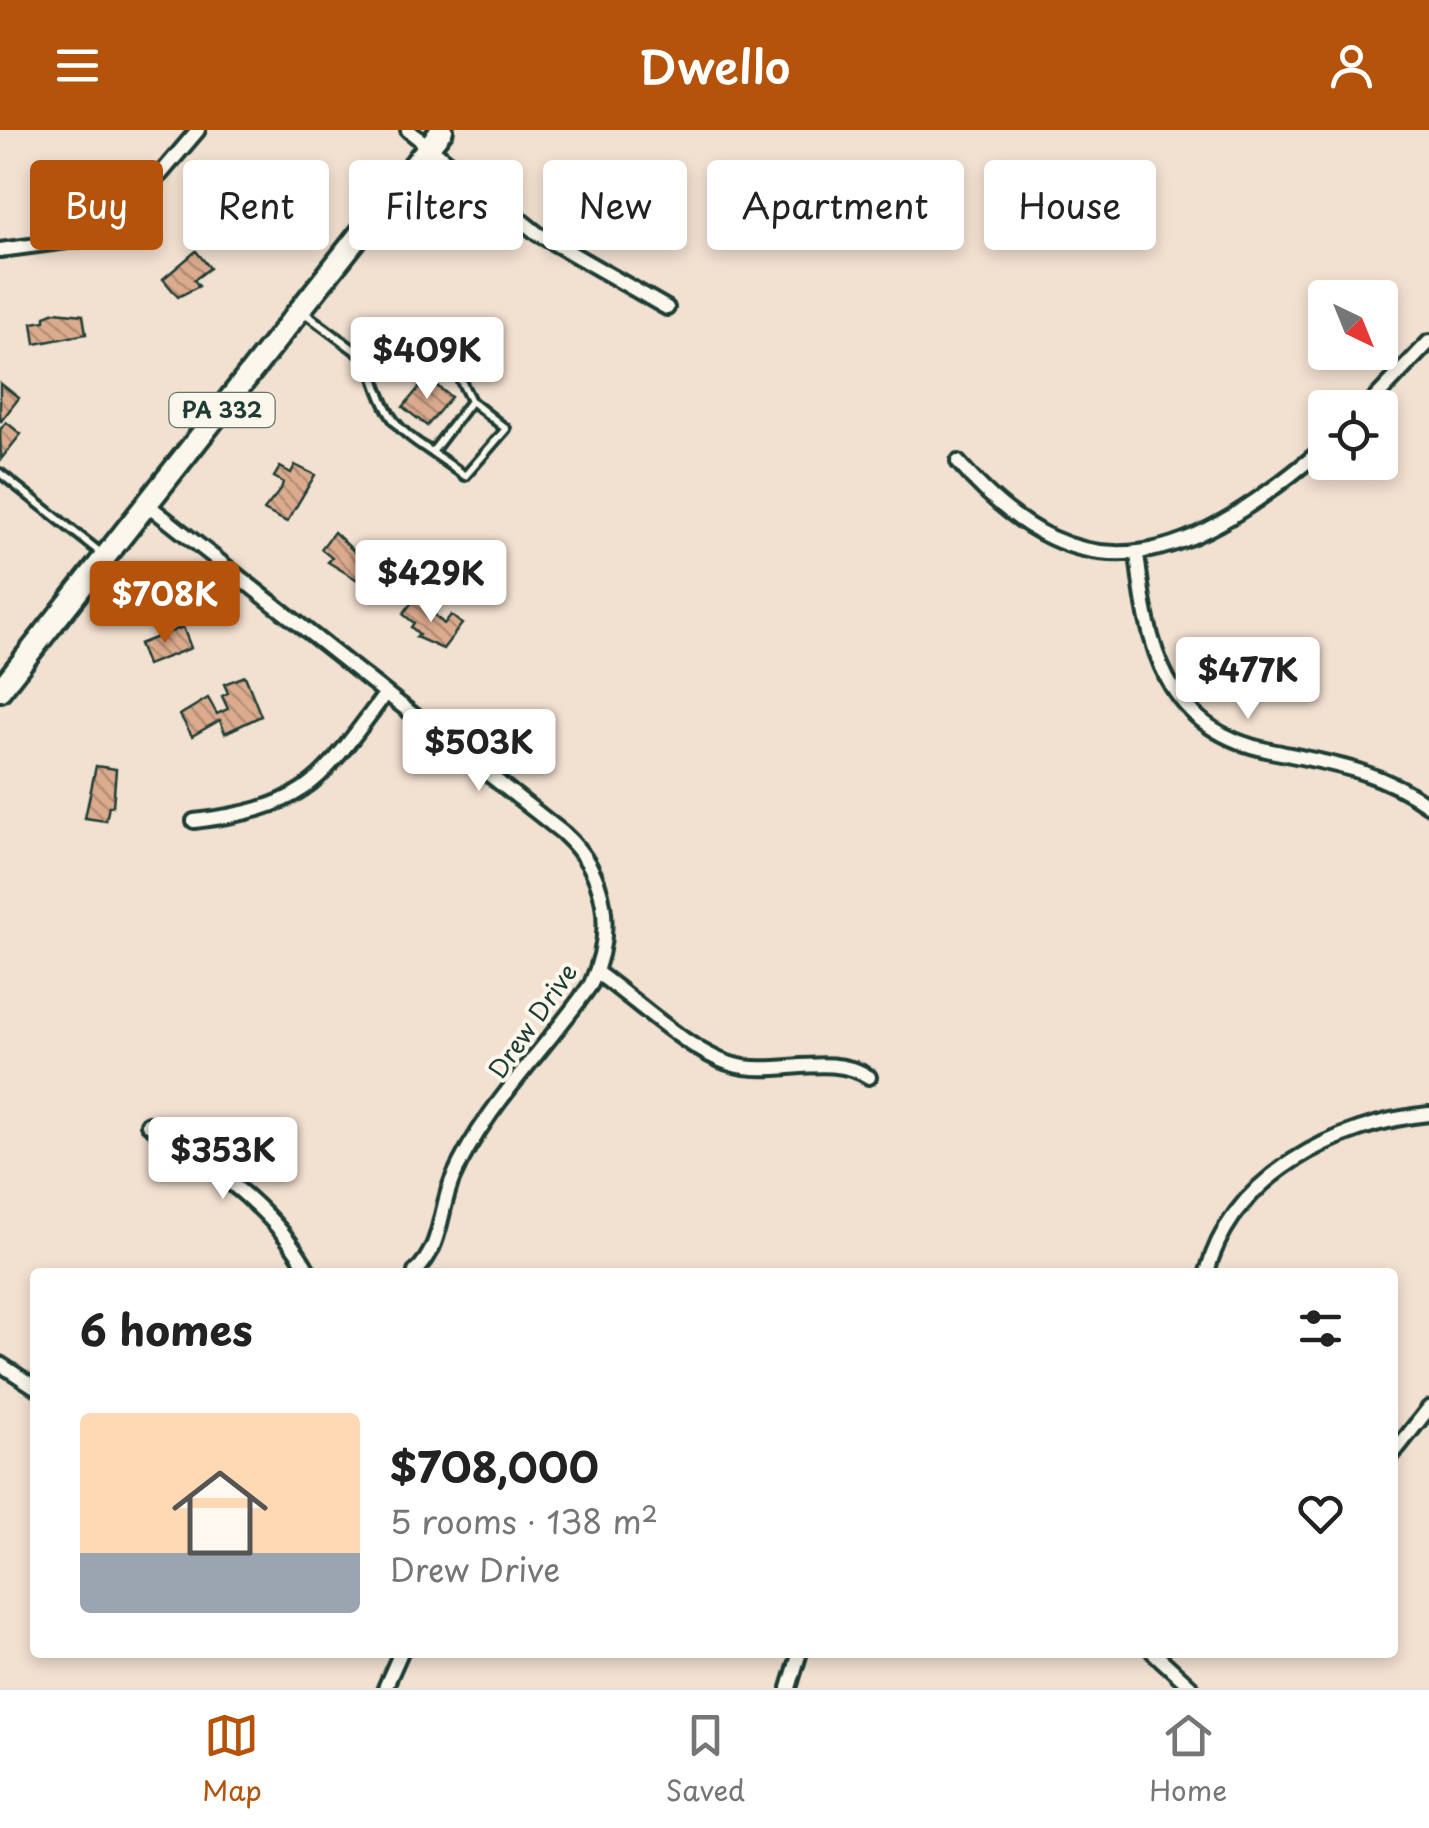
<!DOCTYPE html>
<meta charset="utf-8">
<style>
:root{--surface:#fff;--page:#f2f2f2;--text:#222;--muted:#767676;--line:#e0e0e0;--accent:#b45309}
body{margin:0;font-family:"Playpen Sans",sans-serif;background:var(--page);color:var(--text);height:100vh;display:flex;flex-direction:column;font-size:38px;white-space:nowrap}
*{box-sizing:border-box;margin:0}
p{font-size:32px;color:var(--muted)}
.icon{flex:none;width:55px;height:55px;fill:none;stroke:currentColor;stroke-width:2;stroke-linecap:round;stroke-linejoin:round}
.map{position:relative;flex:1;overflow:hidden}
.panel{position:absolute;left:30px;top:1138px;width:1368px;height:390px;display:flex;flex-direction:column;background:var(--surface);border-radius:10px;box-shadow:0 5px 15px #0003}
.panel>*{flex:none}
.hud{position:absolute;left:30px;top:30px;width:1370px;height:90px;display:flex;gap:20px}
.needle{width:65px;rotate:137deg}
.buttons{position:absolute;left:1308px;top:150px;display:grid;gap:20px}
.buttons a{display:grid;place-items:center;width:90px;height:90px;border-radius:10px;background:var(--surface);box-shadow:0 5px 15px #0003;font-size:50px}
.price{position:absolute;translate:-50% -85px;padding:0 22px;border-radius:10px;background:#fff;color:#222;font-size:32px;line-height:65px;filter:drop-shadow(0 2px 5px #0008)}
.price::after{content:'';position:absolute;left:50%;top:60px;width:30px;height:22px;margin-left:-15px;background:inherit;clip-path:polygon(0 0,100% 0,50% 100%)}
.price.current{background:var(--accent);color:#fff}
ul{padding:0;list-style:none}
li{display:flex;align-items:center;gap:30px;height:250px;padding:0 50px}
li span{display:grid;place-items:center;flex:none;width:280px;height:200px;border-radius:10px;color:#555}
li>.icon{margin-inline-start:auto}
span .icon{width:120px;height:120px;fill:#fffc;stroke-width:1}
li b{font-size:42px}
h2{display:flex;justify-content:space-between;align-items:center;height:120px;padding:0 50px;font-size:42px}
.tag{padding:0 35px;border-radius:10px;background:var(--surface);box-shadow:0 5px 15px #0003;font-size:35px;line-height:90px}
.tag.current{background:var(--accent);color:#fff}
header{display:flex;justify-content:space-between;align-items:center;height:130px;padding:0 50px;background:var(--accent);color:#fff;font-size:45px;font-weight:600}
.tab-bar{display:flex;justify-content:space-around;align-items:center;height:140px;border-top:2px solid var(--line);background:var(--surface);font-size:28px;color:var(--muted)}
.tab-bar a{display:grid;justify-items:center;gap:5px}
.tab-bar .current{color:var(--accent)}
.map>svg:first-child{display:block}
.building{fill:url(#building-back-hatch);stroke:#1f3d34;stroke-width:2.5}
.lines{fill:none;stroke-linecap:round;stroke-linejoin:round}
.service-casing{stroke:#1f3d34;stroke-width:14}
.minor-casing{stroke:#1f3d34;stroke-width:20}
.primary-casing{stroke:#1f3d34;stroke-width:28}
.service{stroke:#fbf7ec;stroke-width:6}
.minor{stroke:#fbf7ec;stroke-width:12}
.primary{stroke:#fbf7ec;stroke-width:20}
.labels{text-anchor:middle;stroke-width:8;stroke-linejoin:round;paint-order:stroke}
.shield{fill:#fbf7ec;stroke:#61756b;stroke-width:2.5}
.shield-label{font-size:22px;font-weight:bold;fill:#1f3d34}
.street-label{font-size:25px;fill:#1f3d34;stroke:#fbf7ec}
</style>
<header><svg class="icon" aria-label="menu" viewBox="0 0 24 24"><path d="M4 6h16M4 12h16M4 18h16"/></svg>Dwello<svg class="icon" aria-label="person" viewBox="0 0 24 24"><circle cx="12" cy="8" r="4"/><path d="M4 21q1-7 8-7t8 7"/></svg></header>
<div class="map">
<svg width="1429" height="1558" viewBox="0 0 1429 1558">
<defs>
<pattern id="building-back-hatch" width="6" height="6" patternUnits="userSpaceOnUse" patternTransform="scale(2.5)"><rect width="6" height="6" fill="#dcab8e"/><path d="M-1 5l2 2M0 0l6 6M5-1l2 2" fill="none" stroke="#b28c75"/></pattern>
</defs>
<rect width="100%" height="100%" fill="#f2e0d0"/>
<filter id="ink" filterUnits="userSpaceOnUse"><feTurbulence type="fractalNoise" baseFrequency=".01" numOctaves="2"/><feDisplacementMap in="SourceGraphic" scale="20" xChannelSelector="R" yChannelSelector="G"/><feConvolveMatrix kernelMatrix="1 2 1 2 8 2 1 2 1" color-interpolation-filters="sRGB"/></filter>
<g filter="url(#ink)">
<path class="building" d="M196 121 210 138 194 150 199 156 178 167 163 149Z
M55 182 83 185 86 204 35 214 32 193 45 191V186Z
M427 248 451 267 427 296 403 277Z
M0 253 19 268 1 291 0 290Z
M6 292 21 304 1 329 0 300Z
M295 335 315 345 287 392 264 380 281 359 283 352 274 347 280 337 291 343Z
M334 402 362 429 367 423 377 431 361 452 328 432 332 428 321 419Z
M416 467 444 494 451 485 462 494 443 519 416 507 419 504 411 497 414 493 403 484Z
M183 497 191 518 147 535 139 514Z
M245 546 261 586 225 603 220 590 192 606 180 585 208 568 217 584 228 579 222 566 228 563 224 554Z
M96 636 116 639 113 676H109L106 691 85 688Z"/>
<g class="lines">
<g class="service-casing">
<path id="service" d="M302 181 369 231
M412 225 455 239 471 271 506 299 465 346C407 301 391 310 369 231Z
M433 321 471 271
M0 343 101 423"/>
</g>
<g class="minor-casing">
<path id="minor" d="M408 0 538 104 667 178
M0 120 90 108 118 94 198 0
M1366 278 1429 212
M958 332C1087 480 1194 428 1325 317
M148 375 563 703C608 744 615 800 591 854 547 918 483 978 452 1050 439 1083 442 1117 415 1142
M1137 423C1147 516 1164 600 1271 621 1329 633 1380 640 1429 676
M194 691C309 677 320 651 386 563
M596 842C635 869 688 921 731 934 775 948 829 921 869 947
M148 994C210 1037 272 1074 309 1142
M1207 1142C1233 1046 1337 993 1429 984
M0 1234 35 1257
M1392 1325 1429 1278
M1153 1522 1192 1558
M385 1558 401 1522
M789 1558 800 1522"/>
</g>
<g class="primary-casing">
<path id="primary" d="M0 560 442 0"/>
</g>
<use href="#service" class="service"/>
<use href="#minor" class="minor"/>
<use href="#primary" class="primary"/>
</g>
</g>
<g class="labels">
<rect class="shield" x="169.5" y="263" width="105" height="34" rx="8"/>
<g class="shield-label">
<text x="222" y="288">PA 332</text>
</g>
<g class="street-label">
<text transform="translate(533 891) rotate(-55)" y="9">Drew Drive</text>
</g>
</g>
</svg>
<div class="buttons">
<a><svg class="needle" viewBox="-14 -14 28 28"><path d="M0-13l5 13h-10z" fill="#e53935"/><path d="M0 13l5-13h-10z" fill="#767676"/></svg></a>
<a><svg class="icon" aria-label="locate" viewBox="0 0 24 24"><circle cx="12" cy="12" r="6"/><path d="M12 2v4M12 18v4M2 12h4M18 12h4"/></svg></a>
</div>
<b class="price" style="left:427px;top:272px">$409K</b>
<b class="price" style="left:431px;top:495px">$429K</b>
<b class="price current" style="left:165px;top:516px">$708K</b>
<b class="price" style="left:1248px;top:592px">$477K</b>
<b class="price" style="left:479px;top:664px">$503K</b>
<b class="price" style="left:223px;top:1072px">$353K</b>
<div class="hud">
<a class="tag current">Buy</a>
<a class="tag">Rent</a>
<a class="tag">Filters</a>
<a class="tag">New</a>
<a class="tag">Apartment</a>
<a class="tag">House</a>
</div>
<section class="panel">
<h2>6 homes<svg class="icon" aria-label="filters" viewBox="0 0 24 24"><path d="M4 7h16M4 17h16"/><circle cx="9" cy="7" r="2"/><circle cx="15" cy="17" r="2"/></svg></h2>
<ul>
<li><span style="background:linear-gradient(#ffd9b3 70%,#9aa5b1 0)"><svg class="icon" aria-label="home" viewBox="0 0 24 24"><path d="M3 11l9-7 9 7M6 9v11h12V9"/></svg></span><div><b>$708,000</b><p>5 rooms · 138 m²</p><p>Drew Drive</p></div><svg class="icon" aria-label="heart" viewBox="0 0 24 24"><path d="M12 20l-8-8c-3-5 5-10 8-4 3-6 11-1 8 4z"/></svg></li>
</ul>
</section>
</div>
<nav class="tab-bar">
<a class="current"><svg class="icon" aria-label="map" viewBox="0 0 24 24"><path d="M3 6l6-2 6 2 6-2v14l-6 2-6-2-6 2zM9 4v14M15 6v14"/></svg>Map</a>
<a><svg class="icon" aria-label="saved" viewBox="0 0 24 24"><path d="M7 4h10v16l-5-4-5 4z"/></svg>Saved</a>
<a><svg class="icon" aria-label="home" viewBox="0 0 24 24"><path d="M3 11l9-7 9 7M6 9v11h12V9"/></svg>Home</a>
</nav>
